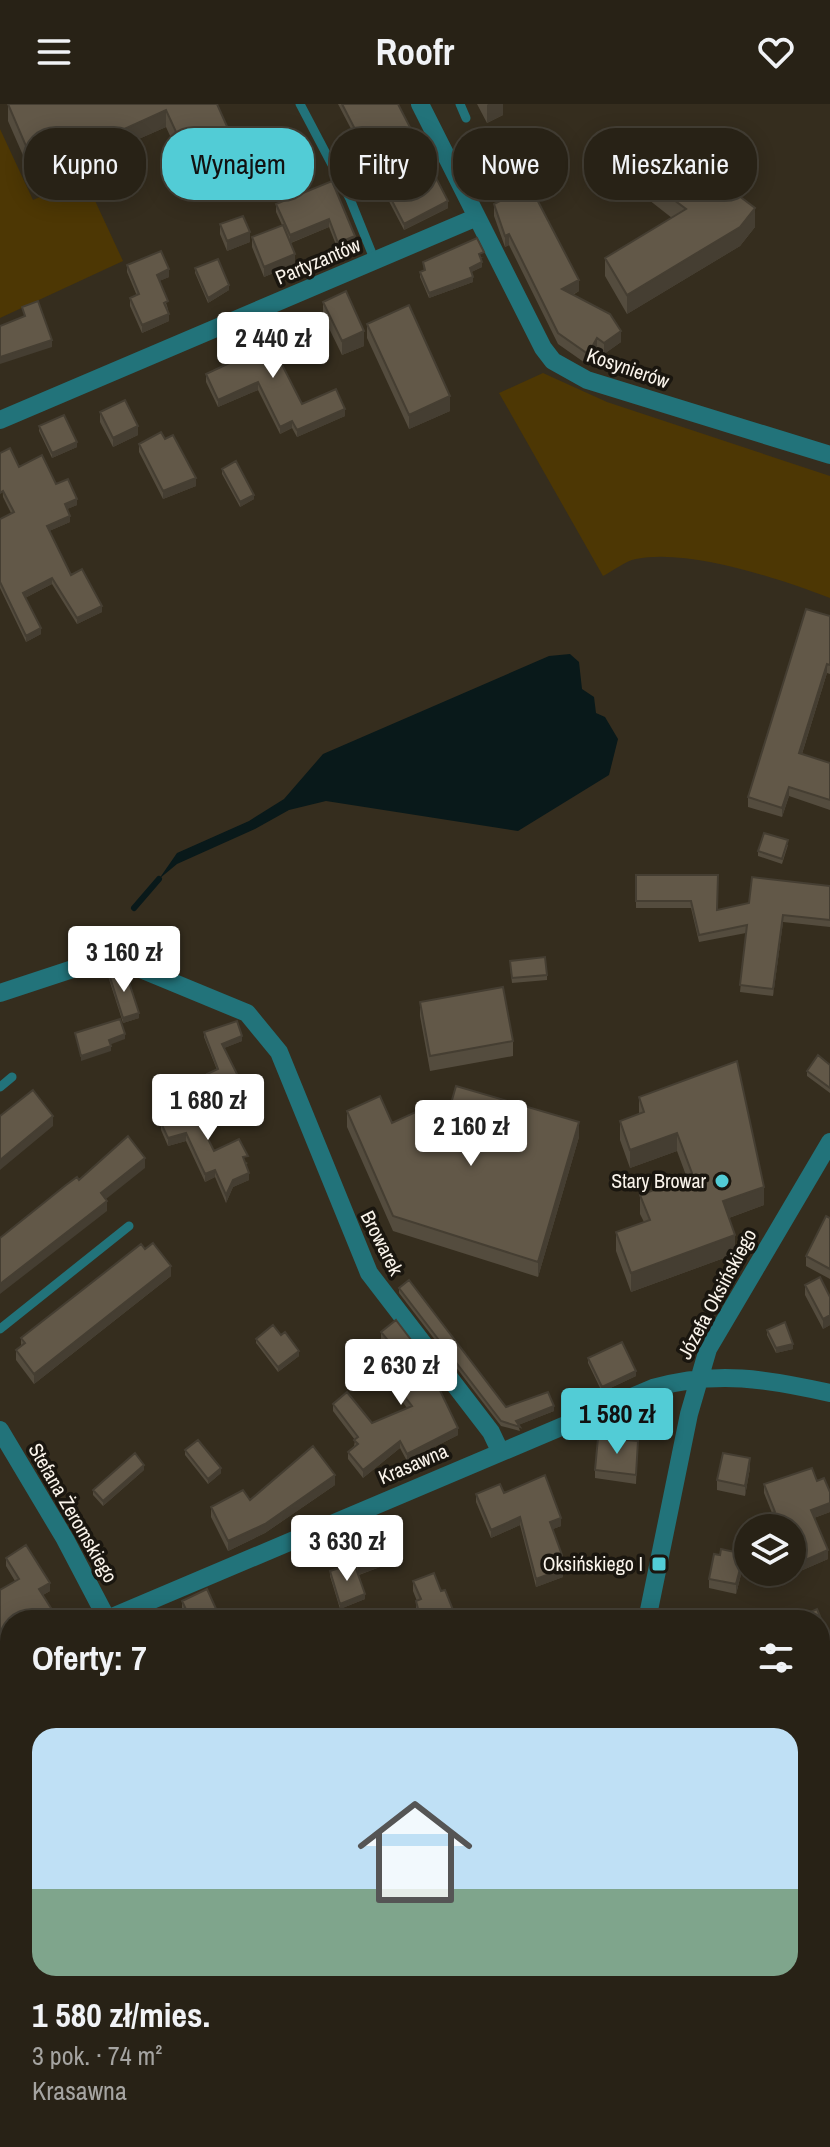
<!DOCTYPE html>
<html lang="pl">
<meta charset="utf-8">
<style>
:root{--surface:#282216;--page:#342f23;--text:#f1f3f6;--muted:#a5a4a1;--line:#443f35;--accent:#52ccd6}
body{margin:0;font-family:"Archivo Narrow",sans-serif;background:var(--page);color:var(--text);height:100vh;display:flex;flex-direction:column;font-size:30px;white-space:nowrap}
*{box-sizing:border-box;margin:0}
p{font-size:26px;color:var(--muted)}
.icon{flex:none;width:44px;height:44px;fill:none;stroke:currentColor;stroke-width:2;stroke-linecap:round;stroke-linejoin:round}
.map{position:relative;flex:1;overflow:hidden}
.details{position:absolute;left:0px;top:1506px;width:830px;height:538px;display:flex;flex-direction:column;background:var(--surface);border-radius:32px 32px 0 0;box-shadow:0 4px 20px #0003,0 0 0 2px var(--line)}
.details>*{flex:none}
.top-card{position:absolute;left:24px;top:24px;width:782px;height:72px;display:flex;gap:16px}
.controls{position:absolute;left:734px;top:1410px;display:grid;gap:16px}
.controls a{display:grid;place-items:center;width:72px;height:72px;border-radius:50%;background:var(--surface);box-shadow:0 4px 20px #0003,0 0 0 2px var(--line);font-size:40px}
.price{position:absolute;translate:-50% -68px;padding:0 18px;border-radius:8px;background:#fff;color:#222;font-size:26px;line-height:52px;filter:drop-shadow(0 2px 4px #0008)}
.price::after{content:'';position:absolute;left:50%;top:48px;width:24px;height:18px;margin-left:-12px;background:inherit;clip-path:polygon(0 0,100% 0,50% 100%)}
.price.on{background:var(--accent);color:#111}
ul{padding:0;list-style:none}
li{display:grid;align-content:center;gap:16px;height:424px;padding:0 32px}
li span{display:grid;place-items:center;height:248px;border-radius:24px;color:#555}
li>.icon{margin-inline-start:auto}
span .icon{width:144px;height:144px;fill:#fffc;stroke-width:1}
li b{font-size:34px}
h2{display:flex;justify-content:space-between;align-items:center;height:96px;padding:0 32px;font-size:34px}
.tag{padding:0 28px;border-radius:32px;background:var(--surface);box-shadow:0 4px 20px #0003,0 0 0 2px var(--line);font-size:28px;line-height:72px}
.tag.on{background:var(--accent);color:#111}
header{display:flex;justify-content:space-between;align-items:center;height:104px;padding:0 32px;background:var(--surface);font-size:36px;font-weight:800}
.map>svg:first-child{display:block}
.green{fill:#4d3704}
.water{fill:#09191a}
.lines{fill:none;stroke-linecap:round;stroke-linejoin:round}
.stream{stroke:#09191a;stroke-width:6}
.lane{stroke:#22737a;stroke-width:9}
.street{stroke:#22737a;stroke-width:18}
.wall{fill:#544c3e}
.shaded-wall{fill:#453e32}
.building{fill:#625848;stroke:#453e32;stroke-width:2}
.poi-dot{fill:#52ccd6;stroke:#1a160f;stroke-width:3}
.labels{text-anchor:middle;stroke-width:7;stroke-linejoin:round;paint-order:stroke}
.street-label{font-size:20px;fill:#faf4eb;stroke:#1a160f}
.poi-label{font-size:20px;fill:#faf4eb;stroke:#1a160f;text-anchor:end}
</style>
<header><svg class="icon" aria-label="menu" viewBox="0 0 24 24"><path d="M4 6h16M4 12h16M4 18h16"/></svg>Roofr<svg class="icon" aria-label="heart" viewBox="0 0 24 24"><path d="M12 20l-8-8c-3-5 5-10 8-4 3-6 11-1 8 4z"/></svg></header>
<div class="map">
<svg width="830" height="2043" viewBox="0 0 830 2043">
<rect width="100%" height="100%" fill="#352d1e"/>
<path class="green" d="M0 25 33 96 84 73 123 157 0 214Z
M543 269 607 298 830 372V494C780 475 689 444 636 455 625 457 613 467 603 472L499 289Z"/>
<path class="water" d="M570 550 579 558 582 585 594 593 596 609 605 613 618 635 609 671 518 727 326 697 289 706 255 725 177 760 159 775 177 749 249 717 284 695 323 650 549 552Z"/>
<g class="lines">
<path class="stream" d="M134 804 159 775"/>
<path class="lane" d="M300 0 350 95 375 157
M460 0 466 14
M0 983 12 973
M0 1225 129 1122"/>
<path class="street" d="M420 0 543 244 553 257 587 276 830 351
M0 316 477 113
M0 889 100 856 138 864 247 909 279 948 369 1169 491 1328 500 1347
M0 1326 65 1435 107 1515
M105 1516 653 1284C716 1266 768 1275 830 1289
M647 1516 689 1310 708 1245 830 1038
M0 1569 10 1564
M574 2043V2034"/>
</g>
<path class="wall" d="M8 0H217L243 75 199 95 166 23 109 48H98L73 58 68 48 29 65 8 17Z
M338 0H398L448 104 404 126Z
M477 0H503V11L487 19Z
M626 60 755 123 740 142 627 210 605 172V154L672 114 626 78Z
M332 77 355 140 338 146 329 123 291 139 295 160 264 173 252 143V133L282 121 276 108V100Z
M494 100 579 187 573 191 621 238 604 250 597 245 588 261 558 240 509 141 505 143 494 112Z
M220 120 250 138 227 147 220 130Z
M484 153 480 154 482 163 471 168 473 178 429 194 420 173V168L424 166 423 158Z
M127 161 169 173 159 177 168 205 169 217 142 229 130 202V194L137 192 127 168Z
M195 164 229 186 208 199 195 169Z
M323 198 364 242 342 251 323 212Z
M367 220 450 307 409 325 367 234Z
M255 223 293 246 278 253 302 300 345 312 297 333 292 324 280 330 258 286 218 303 206 278V270L261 244 255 230Z
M100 308 138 331 113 343 100 318Z
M39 322 77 343 52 354 39 327Z
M165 335 196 382 163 395 139 348V340Z
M0 349 19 363 56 380 77 401 67 405 70 418 49 427 71 471 102 508 77 520 52 480 25 494 41 530 26 538 0 484V415L11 409 3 393Z
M222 365 254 395 240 403 222 370Z
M830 512V570L827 569 802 650 830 659V706L789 692 782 713 748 703V693Z
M788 741 782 760 758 752V747Z
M636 771 717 806 830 782V823L783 818 773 892 740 888 746 829 699 838 691 804H636Z
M510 862 547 871V876L512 879Z
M108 867 139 914 123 919 108 872Z
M420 898 513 937V952L430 967 420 912Z
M204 928 242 937 224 944 239 978 215 990 207 975V970L217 966 204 933Z
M830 961V989L807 972V967Z
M639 993 764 1101 729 1114 735 1150 631 1188 616 1147V1128L644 1118 640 1110V1091L687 1074 677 1047 630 1064 620 1036V1017L639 1010Z
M182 997 214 1008 198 1015 214 1047 248 1059 246 1060 249 1076 233 1083 226 1099 215 1073 205 1078 186 1037 168 1042 161 1026V1019L183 1007Z
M347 1007 392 1019 579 1033 538 1173 393 1127 347 1023Z
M830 1114V1175L806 1162V1152Z
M145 1145 171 1172 34 1280 16 1256V1246L21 1242V1234Z
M805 1181 830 1193V1221L823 1225 805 1191Z
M399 1184 506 1303 554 1307 518 1321 520 1327 501 1322 399 1189Z
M396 1216 458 1331 407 1357 400 1344 363 1374 348 1355V1348L354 1342 355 1336 333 1307V1300L372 1319 407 1304 383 1271V1264L396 1254 381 1236V1228Z
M767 1226 793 1245 776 1249 767 1231Z
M281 1231 299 1252 278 1268 256 1239V1235Z
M588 1254 636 1272 602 1288 588 1259Z
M638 1337 636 1380 595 1374V1366Z
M185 1346 221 1369 208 1380 185 1351Z
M750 1364 745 1392 717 1386V1376Z
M144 1366 103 1402 93 1391V1386Z
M817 1377 830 1388V1408L814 1414 828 1455 789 1472 787 1468H792V1424H768L767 1420V1411L772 1409 764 1389V1380Z
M335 1381 265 1429 228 1447 211 1413V1403Z
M504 1389 561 1422 553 1425 563 1473 536 1483 520 1421 491 1434 476 1398V1390Z
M351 1428 388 1460 359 1471 365 1495 340 1505 330 1472V1467L354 1459 351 1451V1441H352Z
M6 1454 50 1487 43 1491 51 1512 44 1516H10V1533L0 1538 15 1477 6 1462Z
M744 1459 736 1490 709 1484V1475Z
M413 1477 441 1487 457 1516H419L416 1507V1497H417L413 1487Z
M182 1497 217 1516H187L182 1506Z
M10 1597 4 1647 0 1643V1599Z
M623 2034H677V2041L673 2042 674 2043H626Z"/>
<path class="shaded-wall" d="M488 0H503V11L487 19V1Z
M166 6V23L109 48V32Z
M68 31V48L29 65V49Z
M98 31V48L73 58V41Z
M243 58V75L199 95V78Z
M448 97V104L404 126V120Z
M755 104V123L740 142 627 210V191Z
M329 115V123L290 139V131Z
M250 128V138L227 147V137Z
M509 130V141L505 143V132Z
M355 132V140L338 146V139Z
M295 150V160L264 173V163Z
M482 158V163L470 169V164Z
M169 165V173L157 178V171Z
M473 173V178L429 194V189Z
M579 176V187L562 196V185Z
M229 181V186L208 199V194Z
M169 210V217L142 229V221Z
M364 227V242L342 251V237Z
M621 227V238L604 250V239Z
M597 234V245L588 261V250Z
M52 236V243L0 260V253Z
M293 239V246L275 254V247Z
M258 278V286L218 303V296Z
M450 292V307L409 325V311Z
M345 305V312L297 333V326Z
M292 317V324L280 330V323Z
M138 322V331L113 343V334Z
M77 338V343L52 354V349Z
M196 374V382L163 395V387Z
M254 391V395L240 403V398Z
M77 395V401L65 406V400Z
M70 412V418L47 428V422Z
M52 474V480L23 495V489Z
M102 502V508L77 520V514Z
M41 524V530L26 538V532Z
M827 560V569L799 659V649Z
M789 683V692L782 713V704Z
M783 811V818L773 892V885Z
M139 909V914L123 919V914Z
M125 930V935L109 941V936Z
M242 932V937L222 945V940Z
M111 942V947L81 957V952Z
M239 974V978L215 990V985Z
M214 1000V1008L195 1017V1009Z
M53 1012V1022L0 1066V1056Z
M579 1018V1033L538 1173V1158Z
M186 1029V1037L168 1042V1034Z
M677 1029V1047L630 1064V1046Z
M145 1054V1064L101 1099V1089Z
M215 1066V1073L205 1078V1070Z
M249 1069V1076L233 1083 226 1099V1091L233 1076Z
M764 1083V1101L723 1116V1097Z
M107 1097V1107L0 1190V1180Z
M735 1131V1150L631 1188V1169Z
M171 1162V1172L34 1280V1270Z
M830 1211V1221L823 1225V1215Z
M793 1240V1245L776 1249V1244Z
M299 1247V1252L278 1268V1263Z
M636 1267V1272L602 1288V1283Z
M554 1302V1307L516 1322V1317Z
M458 1324V1331L407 1357V1350Z
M400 1337V1344L363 1374V1366Z
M750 1354V1364L745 1392V1382Z
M144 1361V1366L103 1402V1397Z
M221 1364V1369L208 1380V1375Z
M335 1371V1381L265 1429 228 1447V1437Z
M830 1399V1408L811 1415V1406Z
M520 1413V1421L491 1434V1426Z
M561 1414V1422L550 1426V1418Z
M828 1446V1455L789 1472V1468H792V1462Z
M388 1450V1460L358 1471V1461Z
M744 1450V1459L736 1490V1480Z
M563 1465V1473L536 1483V1475Z
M50 1479V1487L39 1493V1485Z
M365 1490V1495L340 1505V1500Z
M51 1504V1512L44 1516H27Z
M217 1507V1516H198Z
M10 1525V1533L0 1538V1530Z
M830 1537V1542L820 1546V1541Z
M10 1633V1642L4 1647V1638Z
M10 1709V1716L0 1723V1716Z
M830 1958V1973L820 1976V1962Z
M427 2034H438L427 2040Z
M503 2034H512L503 2038Z
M669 2034H677V2041L669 2043Z"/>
<path class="building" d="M8 0H217L243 58 199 78 166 6 109 32 98 31 73 41 68 31 29 49Z
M342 0H398L448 97 404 120Z
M652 26 755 104 740 123 627 191 605 154 686 105 626 60Z
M332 77 355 132 338 139 329 115 290 131 276 100Z
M530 82 579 176 562 185 610 210 621 227 604 239 597 234 588 250 558 229 509 130 505 132 494 100Z
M243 112 250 128 227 137 220 120Z
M283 121 295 150 264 163 252 133Z
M477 134 484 148 479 150 482 158 470 164 473 173 429 189 420 168 425 166 423 158Z
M161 147 169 165 157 171 168 197 164 199 169 210 142 221 130 194 139 190 127 161Z
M218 155 229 181 208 194 195 164Z
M346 187 364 227 342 237 323 198Z
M38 197 52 236 0 253V222L25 212 22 203Z
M409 201 450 292 409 311 367 220Z
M281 212 293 239 275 247 302 300 336 285 345 305 297 326 292 317 280 323 258 278 218 296 206 270 264 243 255 223Z
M125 296 138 322 113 334 100 308Z
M64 311 77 338 52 349 39 322Z
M161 328 165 335 173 331 196 374 163 387 139 340Z
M10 344 19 363 42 351 56 380 68 375 77 395 65 400 70 412 47 422 71 471 82 465 102 502 77 514 52 474 23 489 41 524 26 532 0 478V415L14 408 3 387 0 389V349Z
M236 357 254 391 240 398 222 365Z
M806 505 830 512V561L827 560 799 649 830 659V696L789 683 782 704 748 693Z
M764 729 788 736 782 755 758 747Z
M636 771H718L717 806 749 799 752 773 830 782V816L783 811 773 885 740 881 747 821 699 831 691 797H636Z
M545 853 547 871 512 874 510 857Z
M108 867 126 869 139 909 123 914Z
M503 883 513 937 430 952 420 898Z
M120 915 125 930 109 936 111 942 81 952 75 929Z
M237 917 242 932 222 940 239 974 215 985 207 970 218 965 204 928Z
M818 951 830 961V984L807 967Z
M737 957 764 1083 723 1097 735 1131 631 1169 616 1128 650 1116 640 1091 693 1072 677 1029 630 1046 620 1017 644 1008 639 993Z
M456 982 579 1018 538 1158 393 1112 347 1007 380 992 392 1019 433 1000 444 1024Z
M33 986 53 1012 0 1056V1012Z
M207 986 214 1000 195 1009 214 1047 239 1035 248 1052 243 1053 249 1069 233 1076 226 1091 215 1066 205 1070 186 1029 168 1034 161 1019 186 1005 182 997Z
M128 1032 145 1054 101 1089 107 1097 0 1180V1134L66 1081 77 1073 79 1076Z
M826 1112 830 1114V1165L806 1152Z
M153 1139 171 1162 34 1270 16 1246 25 1239 21 1234 141 1140 145 1145Z
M820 1173 830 1193V1211L823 1215 805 1181Z
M409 1176 506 1303 548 1288 554 1302 516 1317 520 1323 501 1317 399 1184Z
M396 1216 424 1253 458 1324 407 1350 400 1337 363 1366 348 1348 358 1340 354 1336 358 1333 333 1300 347 1288 372 1319 412 1302 383 1264 400 1251 381 1228Z
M785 1218 793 1240 776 1244 767 1226Z
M273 1221 281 1231 285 1228 299 1247 278 1263 256 1235Z
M622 1238 636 1267 602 1283 588 1254Z
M598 1334 638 1337 636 1371 595 1366Z
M198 1336 221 1364 208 1375 185 1346Z
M313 1342 335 1371 265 1420 228 1437 211 1403 243 1386 250 1396Z
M135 1349 144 1361 103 1397 93 1386Z
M723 1349 750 1354 745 1382 717 1376Z
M812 1364 817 1377 824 1374 830 1388V1399L811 1406 828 1446 792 1462V1424H772L767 1411 775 1408 764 1380Z
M545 1371 561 1414 550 1418 562 1451 563 1465 536 1475 520 1413 491 1426 476 1390 500 1380 504 1389Z
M377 1419 388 1450 358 1461 351 1441 356 1440 351 1428Z
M26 1441 50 1479 39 1485 51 1504 27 1516H10V1525L0 1530V1486L19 1475 6 1454Z
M721 1445 744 1450 736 1480 709 1475 714 1450 720 1451Z
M354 1459 365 1490 340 1500 330 1467Z
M434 1469 441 1487 445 1486 457 1516H421L416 1497 421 1495 413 1477Z
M207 1485 217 1507 198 1516H191L182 1497Z
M817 1505 830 1537 820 1541V1516H798L797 1514Z
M7 1594 10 1597V1633L4 1638 0 1633V1599Z
M10 1660V1709L0 1716V1666Z
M820 1919 830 1947V1958L820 1962Z
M628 2034H671L674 2043H631Z"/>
<g class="poi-dot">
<circle cx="722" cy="1077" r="8"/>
<rect x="651" y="1452" width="16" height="16" rx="4"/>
</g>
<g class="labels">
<g class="street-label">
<text transform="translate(318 157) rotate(-23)" y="7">Partyzantów</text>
<text transform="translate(628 264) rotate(19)" y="7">Kosynierów</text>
<text transform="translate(382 1139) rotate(63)" y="7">Browarek</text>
<text transform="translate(717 1190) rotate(-62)" y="7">Józefa Oksińskiego</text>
<text transform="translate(413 1360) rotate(-23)" y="7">Krasawna</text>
<text transform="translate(73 1409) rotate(60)" y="7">Stefana Żeromskiego</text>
</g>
<g class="poi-label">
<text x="706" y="1084">Stary Browar</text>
<text x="643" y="1467">Oksińskiego I</text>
</g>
</g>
</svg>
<div class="controls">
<a><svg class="icon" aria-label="layers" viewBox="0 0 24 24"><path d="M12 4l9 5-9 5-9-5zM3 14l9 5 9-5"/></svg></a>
</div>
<b class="price" style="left:273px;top:276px">2 440 zł</b>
<b class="price" style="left:124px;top:890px">3 160 zł</b>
<b class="price" style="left:208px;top:1038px">1 680 zł</b>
<b class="price" style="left:471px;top:1064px">2 160 zł</b>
<b class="price" style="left:401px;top:1303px">2 630 zł</b>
<b class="price on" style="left:617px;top:1352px">1 580 zł</b>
<b class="price" style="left:347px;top:1479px">3 630 zł</b>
<div class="top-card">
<a class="tag">Kupno</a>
<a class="tag on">Wynajem</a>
<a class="tag">Filtry</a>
<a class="tag">Nowe</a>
<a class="tag">Mieszkanie</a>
</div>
<section class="details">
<h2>Oferty: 7<svg class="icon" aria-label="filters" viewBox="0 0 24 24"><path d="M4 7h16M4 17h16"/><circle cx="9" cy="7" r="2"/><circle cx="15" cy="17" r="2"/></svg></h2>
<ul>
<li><span style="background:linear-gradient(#bfe0f5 65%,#7fa58c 0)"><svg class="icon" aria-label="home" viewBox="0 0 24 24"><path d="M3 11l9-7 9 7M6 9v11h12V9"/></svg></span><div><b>1 580 zł/mies.</b><p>3 pok. · 74 m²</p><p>Krasawna</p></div></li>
</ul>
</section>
</div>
